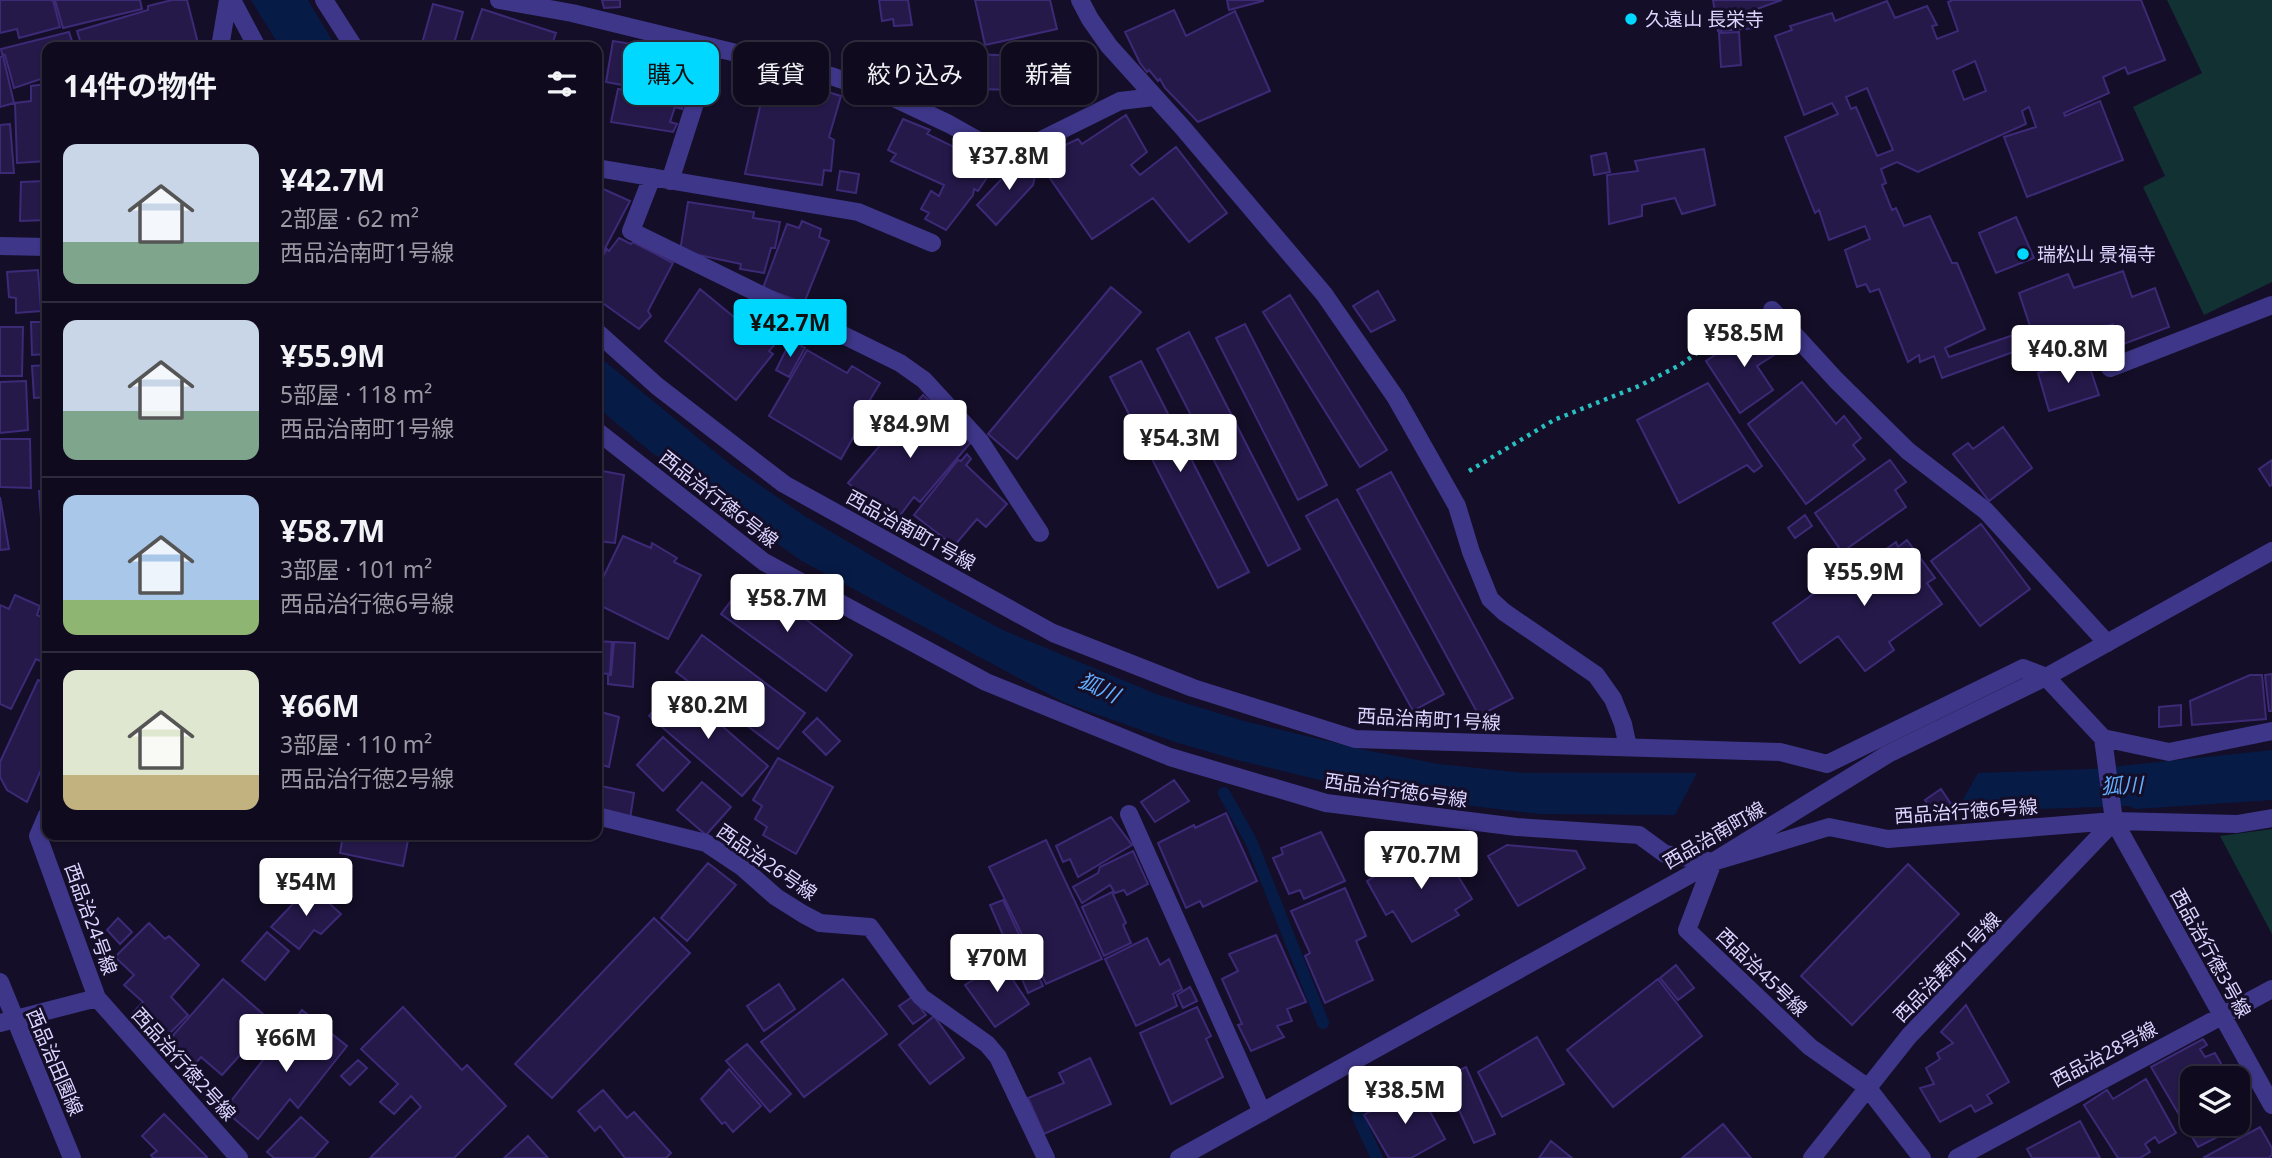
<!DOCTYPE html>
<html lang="ja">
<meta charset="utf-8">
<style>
:root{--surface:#0f0a1e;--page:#181327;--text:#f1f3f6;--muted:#9b9aa4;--line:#2f2b3c;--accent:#01d8ff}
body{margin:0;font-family:"Noto Sans","Noto Sans JP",sans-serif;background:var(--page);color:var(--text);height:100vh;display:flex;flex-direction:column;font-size:26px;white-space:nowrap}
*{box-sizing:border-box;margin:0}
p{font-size:23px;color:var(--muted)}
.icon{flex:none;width:38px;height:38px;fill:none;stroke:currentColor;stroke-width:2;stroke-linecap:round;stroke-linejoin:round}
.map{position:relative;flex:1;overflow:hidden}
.details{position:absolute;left:42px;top:42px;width:560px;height:798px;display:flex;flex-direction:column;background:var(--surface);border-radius:14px;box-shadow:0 2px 5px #0004,0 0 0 2px var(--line)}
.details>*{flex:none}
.guide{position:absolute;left:623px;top:42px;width:665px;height:63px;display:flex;gap:14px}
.buttons{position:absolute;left:2180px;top:1066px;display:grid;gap:14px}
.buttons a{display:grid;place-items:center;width:70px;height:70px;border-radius:14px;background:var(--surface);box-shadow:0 2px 5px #0004,0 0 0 2px var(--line);font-size:35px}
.price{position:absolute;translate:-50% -60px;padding:0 16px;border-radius:7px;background:#fff;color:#222;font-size:23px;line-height:46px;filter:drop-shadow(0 2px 4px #0008)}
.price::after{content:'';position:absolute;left:50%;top:42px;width:21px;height:16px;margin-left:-10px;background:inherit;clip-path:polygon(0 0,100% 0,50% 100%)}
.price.selected{background:var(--accent);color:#111}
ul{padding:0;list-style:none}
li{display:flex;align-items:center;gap:21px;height:175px;padding:0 21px}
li+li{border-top:2px solid var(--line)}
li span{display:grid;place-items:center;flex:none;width:196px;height:140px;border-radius:14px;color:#555}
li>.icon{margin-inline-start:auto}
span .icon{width:84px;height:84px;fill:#fffc;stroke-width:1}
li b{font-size:30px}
h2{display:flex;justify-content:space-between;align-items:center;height:84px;padding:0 21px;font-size:30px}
.pill{padding:0 24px;border-radius:14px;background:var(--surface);box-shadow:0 2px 5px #0004,0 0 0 2px var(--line);font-size:24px;line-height:63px}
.pill.selected{background:var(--accent);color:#111}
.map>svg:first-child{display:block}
.green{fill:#113132}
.water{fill:#071b47}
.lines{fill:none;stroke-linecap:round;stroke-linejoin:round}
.stream{stroke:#071b47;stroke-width:12}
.building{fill:#25194a;stroke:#3d2a77;stroke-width:2;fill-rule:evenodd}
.path{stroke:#28bfbe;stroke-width:4.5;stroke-dasharray:3.5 5;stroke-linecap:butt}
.service{stroke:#3e3689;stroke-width:18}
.minor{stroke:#3e3689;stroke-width:18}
.tertiary{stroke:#3e3689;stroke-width:18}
.poi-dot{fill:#01d8ff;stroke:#140e28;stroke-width:2.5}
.labels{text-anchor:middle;stroke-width:6;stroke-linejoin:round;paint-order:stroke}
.poi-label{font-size:19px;fill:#dcd5ff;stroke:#140e28;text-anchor:start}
.street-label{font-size:19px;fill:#dcd5ff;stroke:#140e28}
.water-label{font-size:21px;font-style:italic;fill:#63afff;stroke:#140e28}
</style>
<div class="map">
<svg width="2272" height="1158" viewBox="0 0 2272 1158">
<rect width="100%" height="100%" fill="#140e28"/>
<path class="green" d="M2167 0H2272V282L2204 315 2143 187 2165 176 2133 107 2202 73Z
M2272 829V934L2220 836Z"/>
<path class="water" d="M251 0H308L336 47H280Z
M597 355 731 465 806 517 945 599 1003 630 1156 694 1244 721 1370 751 1439 764 1524 773H1697L1675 815 1539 814 1430 801 1349 787 1237 760 1175 742 1065 703 800 560 651 452 597 407Z
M2272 750V800L2136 809 2128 806 1956 812 1978 773 2092 769Z"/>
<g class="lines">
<path class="stream" d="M1224 793 1251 841 1323 1023
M1358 1117 1377 1158"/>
</g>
<path class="building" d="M0 0H53L60 27 19 38 17 29 0 33Z
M55 0H140L142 9 63 28Z
M172 0H187L198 43 184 47H82L77 31 148 10V6Z
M602 0H620V7L604 8Z
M879 0H908L912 25 894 26 893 19 882 21Z
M975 0H1050L1057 29 985 45Z
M1227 0H1263V1L1229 10Z
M1713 0H1782L1754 10 1756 28 1718 31Z
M1953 0H2141L2165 60 2128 74 2125 67 2103 77 2109 93 2064 113 2065 116 2100 101 2123 160 2027 197 2004 137 2036 127 2029 107 2022 111 2026 124 1918 172 1897 162 1881 169 1886 183 1882 185 1892 210 1896 208 1904 226 1930 216 1952 263H1957L1985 329 1945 348 1949 357 2031 329 2019 293 2068 274 2074 288 2123 271 2132 297 2155 288 2169 327 2121 345 2113 324 2057 345 2054 337 1942 378 1934 356 1920 362 1919 355 1908 362 1879 289 1870 292 1866 284 1857 287 1845 250 1870 239 1865 226 1829 240 1819 210 1815 213 1785 137 1838 114 1832 103 1804 115 1775 36 1792 30 1790 26 1832 13 1835 21 1887 1 1895 18 1927 6 1937 25 1932 26 1937 39 1958 31 1948 2ZM1975 61 1986 91 1964 100 1953 71ZM1867 88 1893 150 1877 156 1856 107 1851 109 1846 97Z
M433 4 463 12 453 47H421Z
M482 9 556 33 551 47H469Z
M1174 10 1186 36 1235 11 1270 91 1198 122 1165 88 1160 79 1158 81 1149 70 1147 72 1140 63 1125 32Z
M69 32 74 47H47V77L14 88 5 55 2 54 1 49Z
M1739 32 1741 65 1721 67 1719 33Z
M613 41 651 47 643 89 606 82Z
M909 42 963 55 956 87 902 76Z
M1080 45 1088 77 1040 88 1032 55Z
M659 49 692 55 682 109 675 107 670 122 677 124 673 132 611 122 618 89 651 94Z
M975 54 1019 56 1018 90 974 89Z
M3 56 14 103 0 107V57Z
M766 80 801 84 841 96 829 137 834 140 831 171 824 170 822 185 745 174Z
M47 84V161L17 163 15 103 31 101V86Z
M1126 115 1147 152 1131 165 1140 175 1176 147 1227 213 1189 242 1153 198 1092 239 1040 164 1067 144 1078 139 1082 144Z
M903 119 930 130 927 134 983 161 977 172 988 176 978 191 974 189 973 195 946 230 925 219 929 213 921 209 931 191 939 196 944 185 891 161 896 154 888 150Z
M10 124 14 173H0V125Z
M1704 149 1715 205 1682 214 1675 198 1642 205V216L1609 224 1607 175 1638 171 1635 161Z
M1606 153 1610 172 1594 175 1591 156Z
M1038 163 1033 185 996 225 977 205 1015 165Z
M840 171 859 174 856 193 837 190Z
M47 181V220L20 221 21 182Z
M601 188 630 201 602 254 597 251V197Z
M688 202 754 212 753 218 780 222 775 248H771L764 273 740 269 741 264 680 251Z
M2016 217 2034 258 1996 273 1979 233Z
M802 221 821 229 819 237 829 241 804 303 763 288 787 224 799 228Z
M619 238 631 244 633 242 673 263 648 311 651 316 639 329 597 299V258L598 255 602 257 607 249 609 251Z
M38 270 41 311 16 313V298L9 297 7 272Z
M1111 287 1141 312 1017 459 988 434Z
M700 289 751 331 759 321 780 338 769 351 773 354 736 400 665 341Z
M1378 291 1395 320 1371 332 1353 306Z
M1290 295 1387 450 1360 467 1263 312Z
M31 322H47V354L32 355Z
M1245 324 1327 485 1298 500 1216 338Z
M0 327H23L22 376H0Z
M1752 330 1762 343 1773 335 1779 345 1770 349 1774 355 1757 366 1773 390 1740 413 1706 361Z
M1189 332 1300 549 1268 566 1157 349Z
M791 340 805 348 789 377 776 370Z
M807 350 847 373 852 366 880 383 862 413 866 415 841 459 769 416Z
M2087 359 2099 395 2049 411 2038 373Z
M1141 361 1249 572 1218 588 1110 377Z
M47 365V397L34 398 32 366Z
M26 381 28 430 0 433V382Z
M1802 382 1836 424 1844 416 1861 438 1853 445 1865 459 1806 504 1748 424Z
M1708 383 1762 466 1754 472 1747 465 1679 503 1637 420Z
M923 395 938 409 936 413 971 442 920 502 914 497 895 522 848 483Z
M2003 427 2032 468 1989 501 1953 454 1968 443 1973 449Z
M0 439H30L31 488 0 487Z
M967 454 971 459 966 465 1007 504 986 527 977 519 954 546 914 515 958 460 961 461Z
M1890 460 1906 482 1895 490 1906 507 1842 552 1815 513Z
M2272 460V485L2270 486 2259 469Z
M597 470 624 475 615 543 597 541Z
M1391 472 1513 698 1479 716 1357 490Z
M39 491H47V544H43Z
M0 497 9 549 0 550Z
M1337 499 1444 694 1413 711 1306 516Z
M1805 515 1812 526 1795 538 1788 528Z
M1981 524 2030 589 1980 626 1931 561Z
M623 536 651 548 652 543 677 558 674 562 701 575 668 639 597 604V590Z
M1907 540 1935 578 1927 583 1942 604 1889 642 1894 650 1865 671 1838 636 1800 663 1773 623 1820 589 1824 593 1896 542 1898 547Z
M750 576 852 655 826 691 721 614Z
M15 595 40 606 37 615 47 620V664L36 659 11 709 0 704V605L9 609Z
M702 635 805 713 778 749 676 672Z
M597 641 612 642 610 674 597 673Z
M614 642 635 643 633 687 608 684V675H611Z
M2272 674V711H2269L2265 675Z
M2250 675H2262L2266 719 2192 725 2190 701Z
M38 680 47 684V756L27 802 7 790 0 777V762Z
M675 685 768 766 742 796 649 716Z
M2181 705V725L2159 727V707Z
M597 711 619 717 609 767 602 765 597 786Z
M817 718 840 741 826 755 803 732Z
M663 737 690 762 663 791 637 765Z
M778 758 833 787 796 854 763 835 767 827 755 819 762 806 753 800Z
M1174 780 1189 801 1155 822 1141 802Z
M702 782 731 807 706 835 677 810Z
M601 786 634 793 630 819 597 811Z
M1941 789 1951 804 1934 814 1925 800Z
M1226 813 1257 881 1203 907 1200 901 1186 908 1158 843 1194 825 1195 828Z
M1111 817 1132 845 1078 877 1070 859 1063 862 1056 846Z
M1321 832 1345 881 1304 899 1300 890 1289 894 1273 858 1283 854 1281 848Z
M343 835H409L403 866 340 853Z
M1046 840 1102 959 1046 984 989 867Z
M1436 840 1472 899 1455 910 1459 915 1412 942 1393 911 1386 915 1367 881Z
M1507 845 1576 851 1585 868 1518 906 1488 856Z
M1133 851 1148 884 1127 895 1124 890 1115 893 1110 885 1082 903 1073 887 1098 873 1100 867Z
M708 863 736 885 687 941 661 918Z
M1908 864 1959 914 1852 1025 1801 976Z
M310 886 341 914 321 934 314 930 299 949 271 927Z
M1345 888 1366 936 1356 941 1373 980 1325 1003 1305 956 1310 953 1291 911Z
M1112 892 1126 923 1123 925 1131 943 1104 956 1082 907Z
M1003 900 1043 986 1028 993 990 905Z
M118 918 132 932 120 944 107 930Z
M654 918 690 953 552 1098 515 1064Z
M149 923 165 939 169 936 199 965 171 997 188 1015 161 1042 132 1014 143 1002 124 985 134 975 115 957Z
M267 932 289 951 265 980 242 961Z
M1276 935 1306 1002 1287 1009 1292 1021 1277 1026 1284 1037 1251 1051 1238 1025 1242 1024 1222 979 1238 971 1229 954Z
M1147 938 1160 965 1169 959 1182 989 1173 994 1177 1006 1136 1026 1105 959Z
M1001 962 1029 1004 995 1027 965 985Z
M1676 965 1694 988 1678 1000 1660 978Z
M223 979 271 1021 222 1075 201 1057 195 1064 168 1041Z
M843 979 887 1034 804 1097 761 1042Z
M1658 979 1702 1036 1613 1107 1567 1050Z
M779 984 795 1009 764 1031 747 1006Z
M1190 987 1197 1001 1183 1008 1177 995Z
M912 997 926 1015 913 1024 899 1006Z
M1966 1005 2009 1082 1987 1095 1992 1103 1975 1112 1971 1105 1940 1122 1920 1088 1934 1084 1926 1068 1940 1059 1937 1053 1953 1043 1941 1032Z
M403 1007 462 1070 467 1065 506 1106 454 1158H370L421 1107 411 1096 394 1114 380 1102 398 1084 361 1049Z
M1197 1007 1211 1036 1206 1039 1223 1077 1171 1104 1140 1033Z
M302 1010 347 1046 298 1108 290 1099 258 1139 224 1110Z
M934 1016 964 1058 930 1084 899 1045Z
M1537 1037 1564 1084 1502 1117 1478 1072Z
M2203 1039 2207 1045 2200 1049 2205 1057 2215 1053 2229 1078H2193V1124H2234L2237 1127 2198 1147 2151 1067Z
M747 1044 791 1094 770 1112 726 1061Z
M1090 1058 1111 1104 1044 1134 1028 1098 1064 1083 1059 1073Z
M358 1060 367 1068 350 1085 341 1076Z
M1466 1067 1495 1134 1474 1143 1444 1077Z
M729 1069 761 1106 733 1132 725 1122 722 1124 701 1099Z
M2146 1079 2176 1133 2159 1143 2155 1137 2145 1144 2150 1152 2140 1158H2118L2084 1105 2107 1090 2113 1099Z
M1416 1086 1445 1139 1411 1158H1389L1364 1115Z
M603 1090 627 1118 634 1112 671 1153 666 1158H625L600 1126 595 1131 578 1111Z
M164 1114 207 1157 206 1158H153L151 1155 157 1151 142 1136Z
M301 1117 328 1142 314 1158H274L267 1152Z
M2080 1121 2100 1158H2032L2027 1149Z
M1723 1124 1751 1158H1682Z
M2260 1127 2272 1148V1155L2269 1158H2203Z
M528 1136 548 1158H504Z
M1551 1141 1572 1158H1539Z"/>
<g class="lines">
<path class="path" d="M1469 471 1554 420 1639 386 1680 365 1697 353 1708 340 1730 325 1744 319"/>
<path class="service" d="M2110 368 2272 305"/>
<path class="minor" d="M232 0 257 47
M324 0 354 47
M499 0 572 13 831 76 892 97 949 124 981 142 1001 148 1027 147 1120 101 1154 97
M1080 0 1090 19 1109 46 1183 128 1324 294 1396 398 1457 506 1471 552 1490 599 1504 612 1596 675 1613 699 1623 724 1628 747
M220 47 228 0
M597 168 858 212 932 243
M652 177 631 231 833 330 900 363 924 380 980 441 1040 533
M670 181 713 47
M0 246 47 247
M1772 310 1836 380 1908 451 1986 511 2107 643
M597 332 657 386 784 484 1053 633 1193 688 1355 739 1780 752 1827 764 2023 668 2046 677 2103 738 2169 752 2272 731
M597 431 764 562 986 682 1170 757 1326 803 1517 827 1639 835 1665 854 1713 862 1829 827 1888 839 2114 821 2237 824 2272 818
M1129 814 1262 1112
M597 816 706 843 742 867 776 897 803 914 820 923 870 927 921 997 987 1044 998 1057 1046 1158
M2114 821 2272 1105
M1713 862 1687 930 1810 1047 1867 1087 1922 1158
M97 998 239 1158
M0 1023 97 998 38 836 47 815
M1812 1158 1909 1036 2114 821 2103 738
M1957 1158 2272 989"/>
<path class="tertiary" d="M0 982 72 1158
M1179 1158 1713 862 1888 754 2046 677 2272 551"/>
</g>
<g class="poi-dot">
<circle cx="1631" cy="19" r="7"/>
<circle cx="2023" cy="254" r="7"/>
</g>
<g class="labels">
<g class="poi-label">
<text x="1645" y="26">久遠山 長栄寺</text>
<text x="2037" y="261">瑞松山 景福寺</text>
</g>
<g class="street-label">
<text transform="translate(719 499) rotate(38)" y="7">西品治行徳6号線</text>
<text transform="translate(911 530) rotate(29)" y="7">西品治南町1号線</text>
<text transform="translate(1429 719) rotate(3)" y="7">西品治南町1号線</text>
<text transform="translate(1396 790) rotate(8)" y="7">西品治行徳6号線</text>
<text transform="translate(1966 811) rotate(-4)" y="7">西品治行徳6号線</text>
<text transform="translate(1714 835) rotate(-30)" y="7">西品治南町線</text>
<text transform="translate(767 862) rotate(35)" y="7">西品治26号線</text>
<text transform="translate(91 919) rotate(70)" y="7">西品治24号線</text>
<text transform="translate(2211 953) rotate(61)" y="7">西品治行徳3号線</text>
<text transform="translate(1947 967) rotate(-46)" y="7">西品治寿町1号線</text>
<text transform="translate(1762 972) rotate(44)" y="7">西品治45号線</text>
<text transform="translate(2104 1054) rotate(-28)" y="7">西品治28号線</text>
<text transform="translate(55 1062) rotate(67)" y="7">西品治田園線</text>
<text transform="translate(184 1064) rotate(48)" y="7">西品治行徳2号線</text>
</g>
<g class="water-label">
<text transform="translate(1099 688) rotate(25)" y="7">狐川</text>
<text transform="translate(2122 786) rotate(-2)" y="7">狐川</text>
</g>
</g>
</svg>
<div class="buttons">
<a><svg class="icon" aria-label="layers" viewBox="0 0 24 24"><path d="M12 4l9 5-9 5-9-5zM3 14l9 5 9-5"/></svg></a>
</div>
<b class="price" style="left:1009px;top:192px">¥37.8M</b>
<b class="price selected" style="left:790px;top:359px">¥42.7M</b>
<b class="price" style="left:1744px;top:369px">¥58.5M</b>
<b class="price" style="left:2068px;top:385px">¥40.8M</b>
<b class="price" style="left:910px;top:460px">¥84.9M</b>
<b class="price" style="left:1180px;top:474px">¥54.3M</b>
<b class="price" style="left:1864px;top:608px">¥55.9M</b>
<b class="price" style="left:787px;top:634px">¥58.7M</b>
<b class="price" style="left:708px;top:741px">¥80.2M</b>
<b class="price" style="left:1421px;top:891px">¥70.7M</b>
<b class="price" style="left:306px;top:918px">¥54M</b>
<b class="price" style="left:997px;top:994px">¥70M</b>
<b class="price" style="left:286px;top:1074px">¥66M</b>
<b class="price" style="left:1405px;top:1126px">¥38.5M</b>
<div class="guide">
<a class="pill selected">購入</a>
<a class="pill">賃貸</a>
<a class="pill">絞り込み</a>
<a class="pill">新着</a>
</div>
<section class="details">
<h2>14件の物件<svg class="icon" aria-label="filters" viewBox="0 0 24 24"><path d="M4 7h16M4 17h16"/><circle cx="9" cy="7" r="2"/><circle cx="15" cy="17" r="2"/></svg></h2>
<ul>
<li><span style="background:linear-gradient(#c9d6e8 70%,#7fa58c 0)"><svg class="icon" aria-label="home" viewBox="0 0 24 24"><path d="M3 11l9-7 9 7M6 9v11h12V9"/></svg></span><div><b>¥42.7M</b><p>2部屋 · 62 m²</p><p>西品治南町1号線</p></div></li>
<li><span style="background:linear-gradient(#c9d6e8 65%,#7fa58c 0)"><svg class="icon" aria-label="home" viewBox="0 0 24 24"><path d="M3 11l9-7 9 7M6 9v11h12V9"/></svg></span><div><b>¥55.9M</b><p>5部屋 · 118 m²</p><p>西品治南町1号線</p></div></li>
<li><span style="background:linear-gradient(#a9c7e8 75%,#8fb573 0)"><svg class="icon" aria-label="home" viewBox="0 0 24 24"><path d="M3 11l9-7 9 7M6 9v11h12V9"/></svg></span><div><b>¥58.7M</b><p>3部屋 · 101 m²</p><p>西品治行徳6号線</p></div></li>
<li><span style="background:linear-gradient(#dfe7d0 75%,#c2b280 0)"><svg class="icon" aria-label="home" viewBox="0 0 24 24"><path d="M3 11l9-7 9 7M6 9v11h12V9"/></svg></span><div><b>¥66M</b><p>3部屋 · 110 m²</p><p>西品治行徳2号線</p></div></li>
</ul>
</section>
</div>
